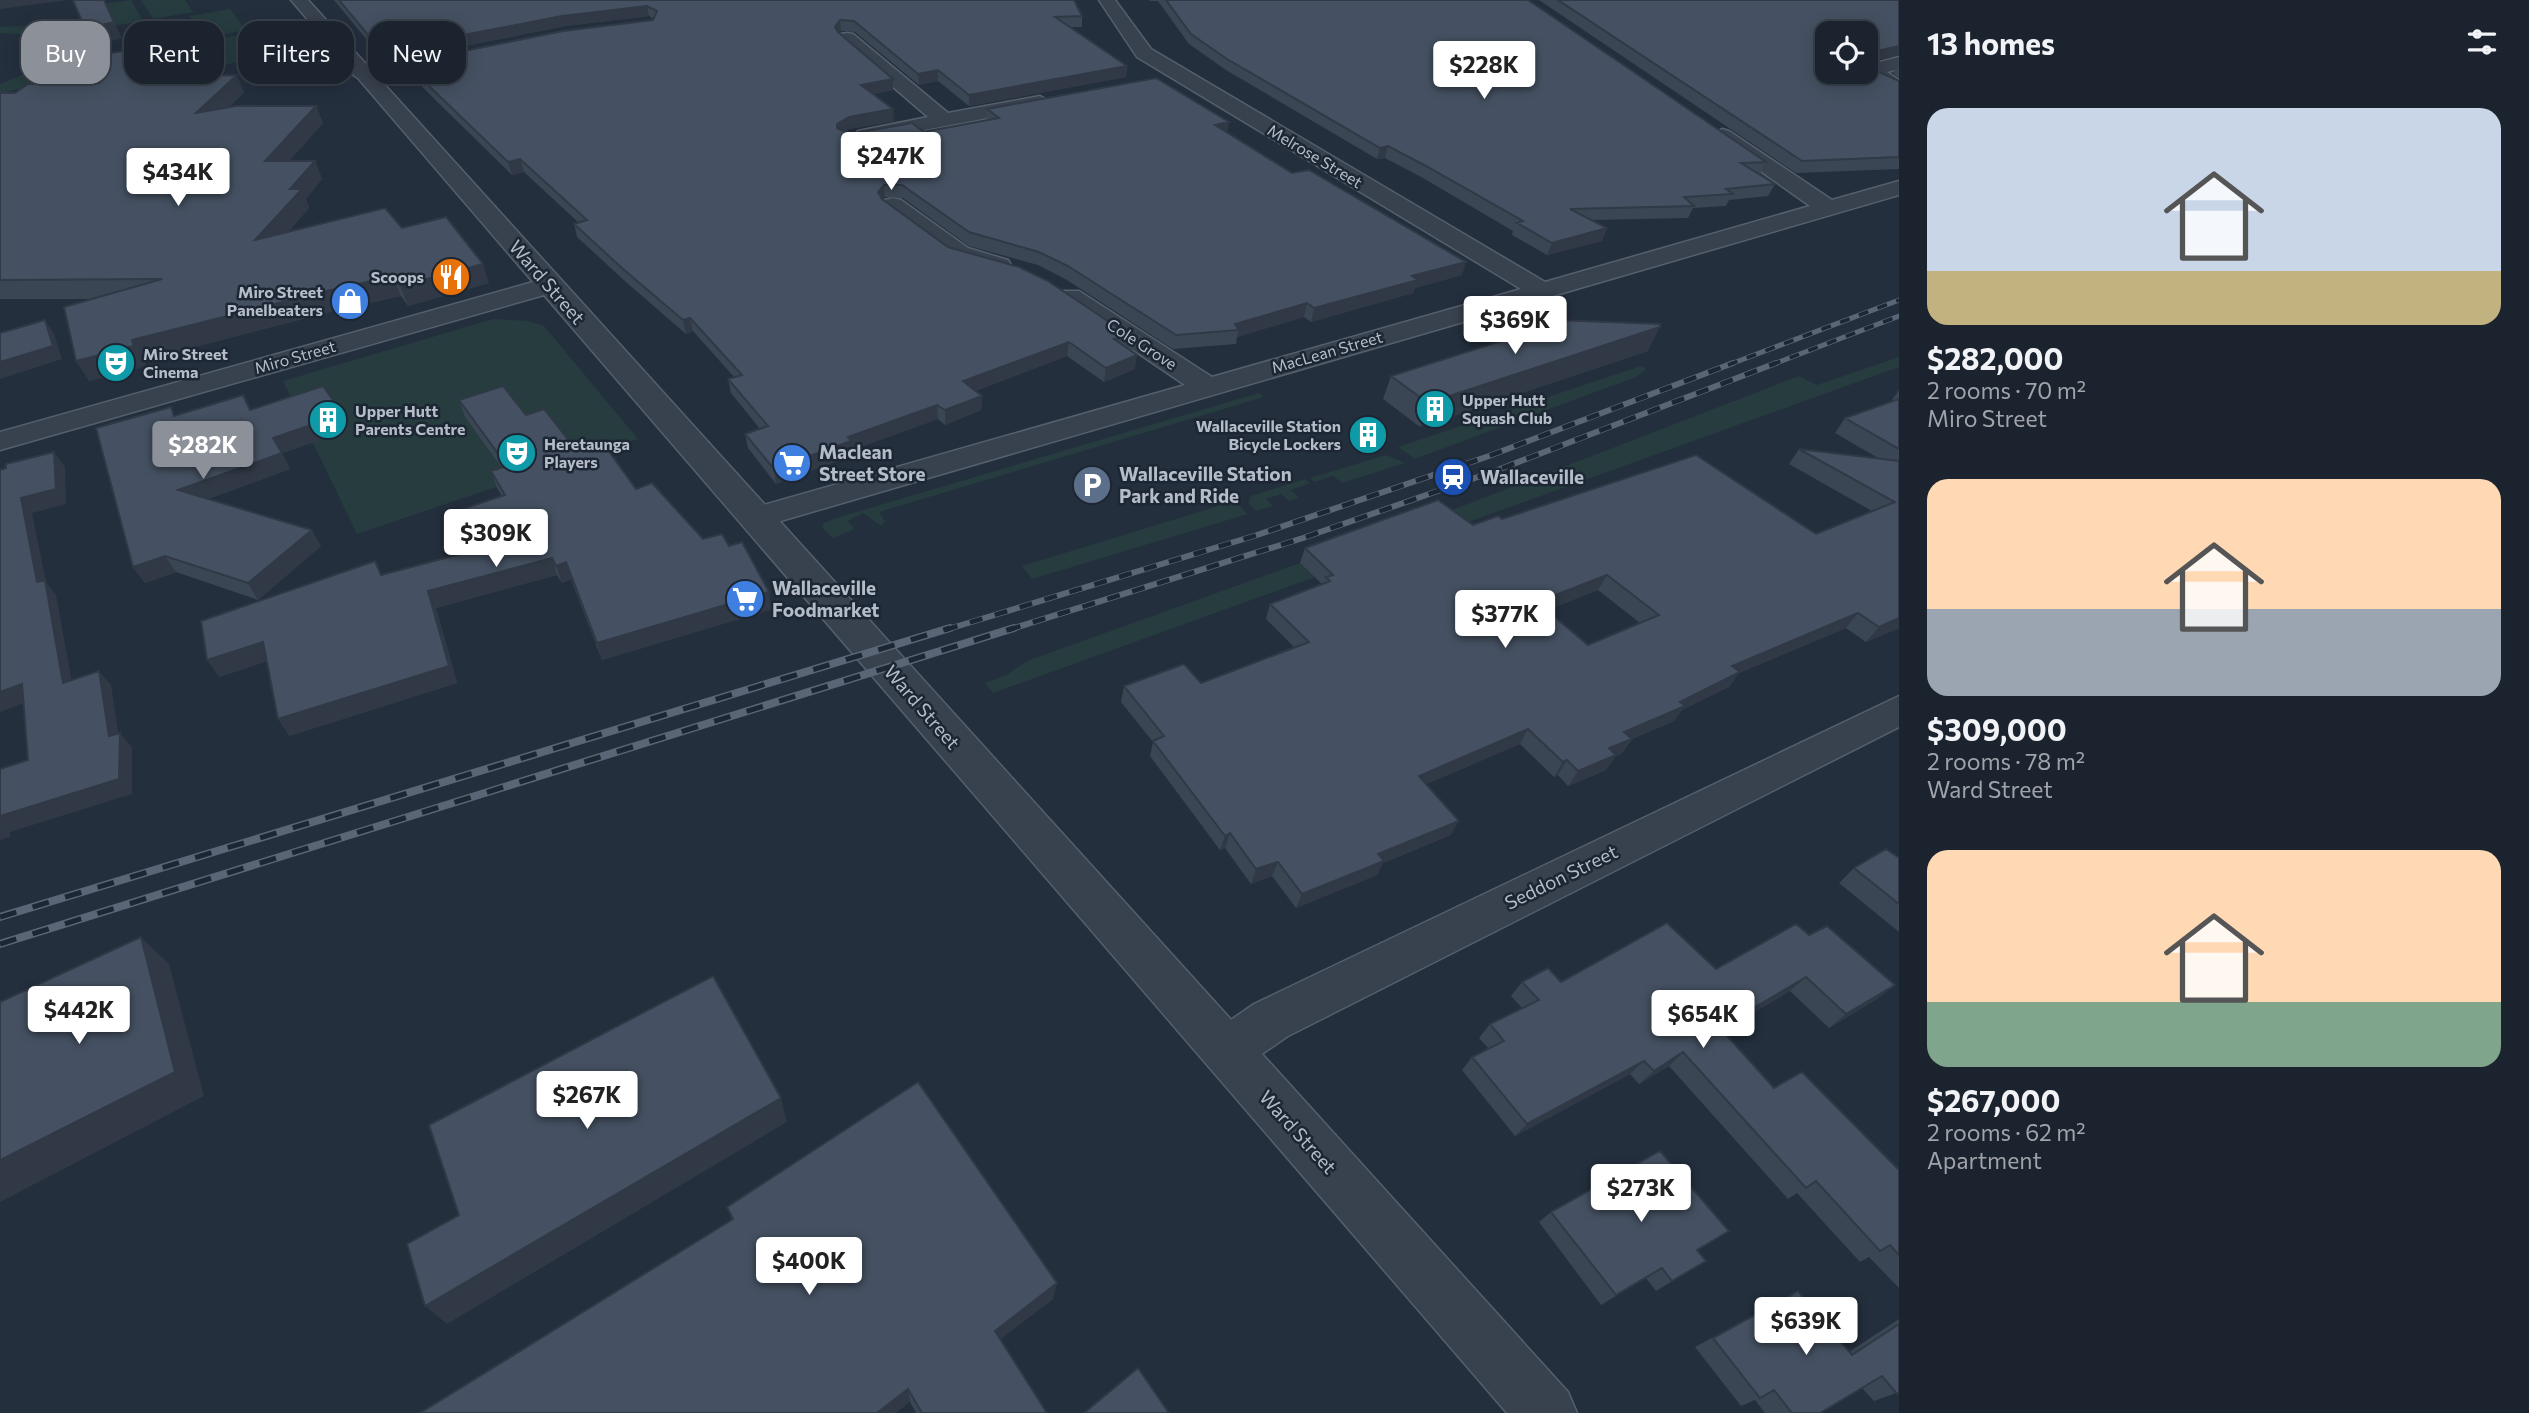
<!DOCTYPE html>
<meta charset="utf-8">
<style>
:root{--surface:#1b232e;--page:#282f3a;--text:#f1f3f6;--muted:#a0a4aa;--line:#39404a;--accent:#8c9099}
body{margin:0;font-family:Commissioner,sans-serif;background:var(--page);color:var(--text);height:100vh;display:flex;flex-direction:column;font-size:26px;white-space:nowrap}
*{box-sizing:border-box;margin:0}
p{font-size:23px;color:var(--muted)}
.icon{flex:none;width:38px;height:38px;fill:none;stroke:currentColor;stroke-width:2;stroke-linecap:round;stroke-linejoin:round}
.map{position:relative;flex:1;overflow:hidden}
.side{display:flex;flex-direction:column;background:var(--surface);width:630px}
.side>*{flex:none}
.hud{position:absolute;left:21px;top:21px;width:665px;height:63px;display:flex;gap:14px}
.buttons{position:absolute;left:1815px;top:21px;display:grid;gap:14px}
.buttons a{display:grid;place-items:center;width:63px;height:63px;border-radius:14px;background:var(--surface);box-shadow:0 4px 18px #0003,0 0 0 2px var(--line);font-size:35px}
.price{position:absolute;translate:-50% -60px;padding:0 16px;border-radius:7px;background:#fff;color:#222;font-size:23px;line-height:46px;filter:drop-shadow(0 2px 4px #0008)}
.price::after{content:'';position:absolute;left:50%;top:42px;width:21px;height:16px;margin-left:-10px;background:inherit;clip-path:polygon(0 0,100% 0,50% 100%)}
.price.selected{background:var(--accent);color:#fff}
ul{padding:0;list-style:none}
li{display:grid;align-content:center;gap:14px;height:371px;padding:0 28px}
li span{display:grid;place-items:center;height:217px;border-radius:21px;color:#555}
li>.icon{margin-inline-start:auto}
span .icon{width:126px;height:126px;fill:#fffc;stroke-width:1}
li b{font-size:30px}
h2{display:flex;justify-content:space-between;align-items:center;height:84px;padding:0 28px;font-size:30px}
.pill{padding:0 24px;border-radius:21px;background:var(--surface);box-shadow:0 4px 18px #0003,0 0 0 2px var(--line);font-size:24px;line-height:63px}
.pill.selected{background:var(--accent);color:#fff}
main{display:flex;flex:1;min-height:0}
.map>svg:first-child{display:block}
.green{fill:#263c3f}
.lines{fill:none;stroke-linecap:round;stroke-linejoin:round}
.minor-casing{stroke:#565f6c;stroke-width:3}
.tertiary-casing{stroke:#565f6c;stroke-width:3}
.minor{fill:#38414e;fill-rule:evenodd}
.tertiary{fill:#38414e;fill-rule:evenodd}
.rail-far2-casing{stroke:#5a6575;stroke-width:5}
.rail-far1-casing{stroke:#5a6575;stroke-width:6}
.rail-casing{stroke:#5a6575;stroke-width:8}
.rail-far2{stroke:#1d2633;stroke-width:3.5;stroke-dasharray:10;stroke-linecap:butt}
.rail-far1{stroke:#1d2633;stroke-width:4.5;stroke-dasharray:13;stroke-linecap:butt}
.rail{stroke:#1d2633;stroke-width:5;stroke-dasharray:17;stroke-linecap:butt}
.wall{fill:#3b4654;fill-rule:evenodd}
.shaded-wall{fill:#303945}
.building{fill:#455162;stroke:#303945;stroke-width:2;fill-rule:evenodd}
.labels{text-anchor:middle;stroke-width:5;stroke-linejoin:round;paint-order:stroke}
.far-street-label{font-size:16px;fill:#b4bcc9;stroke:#1d2633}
.far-poi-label{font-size:16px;font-weight:bold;fill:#b4bcc9;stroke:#1d2633;text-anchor:start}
.street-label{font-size:19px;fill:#b4bcc9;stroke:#1d2633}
.poi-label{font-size:19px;font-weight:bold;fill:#b4bcc9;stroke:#1d2633;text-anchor:start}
</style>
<main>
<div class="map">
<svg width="1899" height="1413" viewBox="0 0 1899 1413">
<rect width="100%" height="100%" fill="#242f3e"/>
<path class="green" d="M131 0 143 21 101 28 90 6Z
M141 0H185L193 12 153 19Z
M230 9 246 30 205 38 190 16Z
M178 18 192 40 148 48 136 25Z
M0 27C20 26 77 23 83 48 75 76 25 87 0 94V84L37 69 55 51V45L33 35 0 33Z
M250 33 267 57 223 65 207 41Z
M195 43 210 68 164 76 150 51Z
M493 319 528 321 544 326 638 439 357 534 283 381Z
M1899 357V367L993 693 985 683 1008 674 1027 661 1300 563 1311 573 1434 517 1799 376 1817 385Z
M1641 366 1646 369 1636 377 1415 459 1398 447Z
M1259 393 1264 397 879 512 885 522 881 526 863 513 847 521 855 529 833 538 822 528 824 523 836 518Z
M1386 455 1405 463 1342 483 1333 476 1314 482 1310 478Z
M1305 479 1310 483 1291 490 1299 498 1289 501 1281 494 1266 499 1273 506 1256 511 1248 503 1251 496Z
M1228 503 1240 506 1248 514 1032 579 1022 566Z"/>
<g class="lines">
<g class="minor-casing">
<path id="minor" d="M1099 0H1115L1151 49 1545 282 1810 206 1715 139 1712 135 1722 129 1729 131 1832 200 1899 181V195L767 525 755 528 743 525 739 518 743 511 1185 385 1061 301 1057 296 1061 291H1079L1212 377 1521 289 1137 57Z
M847 33 853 34 948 113 1040 96 1050 102 1040 108 865 141 858 139 855 135 858 131 928 117 841 42 838 38 841 34Z
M457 49 466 55 464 59 363 81 353 75 363 69Z
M1899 57V69L1887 72 1899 80V94L1874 81 1866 69 1868 65Z
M893 198 901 200 968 248 1008 260 1011 265 1008 270C968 280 915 232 885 210L881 205 885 200Z
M1899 696V727L1288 1036 1243 1067 1226 1074 1209 1067 1201 1051 1209 1035 1254 1004Z"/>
</g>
<g class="tertiary-casing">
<path id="tertiary" d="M291 0H308L1568 1392 1577 1413H1507L544 295 0 450V432L533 282Z"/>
</g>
<use href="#minor" class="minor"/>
<use href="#tertiary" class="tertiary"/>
<g class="rail-far2-casing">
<path id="rail-far2" d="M1728 365 1899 300
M1771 365 1899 316"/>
</g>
<g class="rail-far1-casing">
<path id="rail-far1" d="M945 630 1257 535 1489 456 1733 363
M1008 630 1303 538 1495 471 1776 363"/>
</g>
<g class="rail-casing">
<path id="rail" d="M0 917 950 628
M0 944 1014 628"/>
</g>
<use href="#rail-far2" class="rail-far2"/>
<use href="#rail-far1" class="rail-far1"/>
<use href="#rail" class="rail"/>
</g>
<path class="wall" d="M334 0H1074L1082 16V27H1071L1127 66 1126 77 969 106 938 81 919 85 855 32 841 31 839 33 893 79V90L873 94 894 121 850 129 845 132 850 134 924 132 987 120V109L1227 133 1292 173 1462 275 1415 288 1413 293 1311 322 1304 317 1237 337 1236 344 1173 349 1067 280 1038 265 969 246 903 198 885 197 883 199 948 247 1133 338 1132 351 1135 369 1104 382 1067 356 975 391 982 396 981 410 945 425 938 419 852 450 853 455 776 484 748 448 745 434 760 429 731 393 728 379 734 377 693 331 686 334 626 282 577 237 574 224 579 223 524 172 512 175 409 74 405 63 654 19 649 16 565 26 395 60 380 45 372 46Z
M1149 0H1528L1766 162 1760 174H1758L1775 184 1768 196 1729 200 1726 206 1693 208 1688 218 1592 220 1607 228 1602 241 1547 255 1512 235 1513 231 1423 178 1385 158 1377 159 1226 70 1189 44 1158 1H1150Z
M1539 0H1899V55L1872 61 1879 72 1899 81V169L1796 173Z
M1899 63V78L1893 73Z
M139 83 244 92 229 107 316 106 323 123 289 161H315L322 179 306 199 309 208 288 232 402 228 489 283 408 306 401 296 330 312 144 360 146 366 89 381 92 299H0V93H15Z
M1527 319 1648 351 1420 427 1383 399 1391 376 1520 335Z
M1899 390V628L1866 642 1846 628 1739 673 1729 687 1682 710 1674 721 1632 739 1621 754 1616 756 1606 770 1568 786 1558 775 1554 777 1520 744 1426 784 1451 835 1383 863 1377 875 1296 908 1272 876 1251 884 1225 848 1220 850 1150 756 1153 742 1121 702 1124 686 1201 683 1294 647 1266 619 1270 604 1322 584 1300 563 1305 548 1473 525 1502 519 1816 534 1872 511 1789 464 1799 449 1878 458 1835 433 1845 418 1893 401 1892 400ZM1598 590 1640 623 1588 645 1547 610Z
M459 400 526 415 636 489 703 539 729 546 772 609 602 660 571 579 562 583 557 575 436 608 457 683 289 736 267 661 219 677 381 575 466 553 455 531 448 514 502 496 497 488 491 471 502 468 465 417Z
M251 409 343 414 350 430 282 453 290 469 208 499 321 546 258 600 176 572 145 583 133 567Z
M1899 858V932L1839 883 1854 868Z
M1809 935 1895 985 1877 999 1829 1028 1790 991 1722 1031 1774 1088 1899 1170V1288L1869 1257 1860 1262 1797 1193 1788 1199 1669 1066 1639 1084 1630 1074 1515 1136 1462 1070 1472 1057 1488 1048 1479 1038 1490 1024 1522 1008 1511 996 1522 982H1561L1716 969Z
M727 1207 1053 1299 1000 1339 1047 1413H916L910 1402 732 1220Z
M1551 1212 1697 1251 1706 1261 1656 1291 1646 1278 1601 1305 1539 1222Z
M1798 1291 1849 1352 1899 1319V1392L1874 1401 1862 1388 1820 1413H1765L1755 1400 1741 1406 1695 1347Z"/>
<path class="shaded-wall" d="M0 0H68L0 9Z
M647 6 649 16 565 26 395 60 391 49 562 16Z
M840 20 841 31 835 38V27Z
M114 22 122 38 94 46 85 29Z
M376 34 380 45 372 46 368 35Z
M1899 46V55L1867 62 1866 65 1873 52Z
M1127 66 1126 77 969 106V95Z
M938 70V81L919 85 918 74Z
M237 75 244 92 204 131 196 113Z
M893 79V90L862 97 861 85Z
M316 106 323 123 273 179 265 161Z
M893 109 894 121 850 129 838 136 837 124 849 117Z
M1229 122 1227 134 1215 125Z
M1388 146 1385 158 1377 159 1380 148Z
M520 159 524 172 512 175 508 162Z
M315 161 322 179 306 199 309 208 264 259 255 240 290 189Z
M884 185 885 197 878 205V192Z
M1607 228 1602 241 1547 255 1552 243Z
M1466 262 1462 275 1415 288 1413 293 1311 322 1314 308 1412 276Z
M483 264 489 283 408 306 400 286Z
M393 276 401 296 330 312 144 360 146 366 89 381 76 361 132 340 322 292Z
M1307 303 1304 317 1237 337 1239 330 1235 324Z
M690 318 693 331 686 334 683 320Z
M45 320 54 334 62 359 0 379V362Z
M1660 327 1648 351 1420 427 1428 403Z
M1069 342 1067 356 963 395V381Z
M1137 355 1135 369 1104 382 1106 368Z
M982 396 981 410 945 425V410Z
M937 405 938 419 852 450 853 455 776 484 774 469 848 437Z
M343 414 350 430 282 453 290 469 188 506 178 490 273 438Z
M54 452 65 467 66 504 32 513 46 582 56 595 75 698 63 683 37 582 21 498Z
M312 530 321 546 258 600 248 583Z
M165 556 176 572 145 583 133 567Z
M552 558 557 575 436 608 457 683 289 736 278 719 428 591Z
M566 562 571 579 562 583 556 566Z
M1607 575 1598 590 1529 617 1537 602Z
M769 592 772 609 602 660 597 643Z
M1858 613 1846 628 1739 673 1729 687 1682 710 1674 721 1631 739 1621 754 1616 756 1606 770 1568 786 1578 771 1609 748 1624 732 1680 702 1732 666Z
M1899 618V628L1866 642 1879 627Z
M263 642 274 659 219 677 207 660Z
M99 671 111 685 119 737 120 733 132 747V794L10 832V837L0 840V816L109 736Z
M22 684 35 699 0 712V692Z
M1528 729 1520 744 1411 791 1419 776Z
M1567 760 1558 775 1554 777 1563 762Z
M1459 821 1451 835 1383 863 1377 875 1296 908 1302 894 1378 854Z
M1230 833 1225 848 1220 850 1225 836Z
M1278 862 1272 876 1251 884 1256 869Z
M141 937 169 964 204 1096 0 1202V1160Z
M1806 977 1790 991 1705 1042 1720 1028Z
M1895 985 1877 999 1829 1028 1846 1014Z
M1683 1052 1669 1066 1639 1084 1654 1071Z
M1644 1061 1630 1074 1515 1136 1527 1124Z
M781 1098 787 1122 447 1324 425 1306Z
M1057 1283 1053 1299 993 1345 995 1331Z
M908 1389 910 1402 896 1413H877Z"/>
<path class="building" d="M73 0H104L114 22 85 29Z
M339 0H1074L1082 16 1055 17 1127 66 969 95 938 70 918 74 854 21 840 20 835 27 838 32 893 79 861 85 893 109 849 117 837 124V128L850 134 912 123 924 132 999 118 987 109 1156 78 1229 122 1215 125 1292 173 1309 170 1466 262 1412 276 1418 280 1314 308 1307 303 1235 324 1239 330 1176 335 1068 266 1039 252 969 232 902 185H884L878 192 882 199 948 247 1019 267 1048 281 1133 338 1114 339 1137 355 1106 368 1069 342 963 381 982 396 945 410 937 405 848 437 851 441 774 469 745 434 768 426 728 379 742 375 690 318 683 320 623 269 574 224 587 220 520 159 508 162 405 63 563 31 653 20 657 11 647 6 562 16 391 49 376 34 368 35Z
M1166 0H1528L1766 162 1741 163 1775 184 1726 189 1733 194 1684 197 1694 206 1570 209 1607 228 1552 243 1517 223 1523 221 1426 166 1388 146 1380 148 1227 59 1191 34Z
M1558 0H1899V46L1873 52 1870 57 1879 72 1899 81V157L1802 161ZM1827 33H1866V72H1827Z
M123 51 139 83H176L185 76 237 75 196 113 236 106H316L265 161H315L290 189H302L255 240 385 208 402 228 446 217 483 264 400 286 393 276 322 292 132 340 134 346 76 361 64 307 162 279 0 280V93H15L28 84 99 83 86 57Z
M1527 319 1660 324V327L1428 403 1391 376 1533 331Z
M45 320 53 346 0 362V333Z
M323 386 343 414 273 438 282 453 178 490 312 530 248 583 165 556 133 567 96 428 171 407 174 416 243 395 250 410Z
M503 386 526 415 544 409 574 447 600 439 636 489 652 483 703 539 722 534 729 546 742 542 769 592 597 643 566 562 556 566 552 558 428 591 449 666 278 719 263 642 207 660 201 621 375 561 381 575 468 552 448 514 505 495 491 471 507 466 459 400Z
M1899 399V449L1845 418Z
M1799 449 1899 461V618L1879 627 1858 613 1732 666 1740 672 1680 702 1685 706 1624 732 1632 739 1609 748 1616 755 1578 771 1567 760 1563 762 1528 729 1419 776 1459 821 1378 854 1384 861 1302 894 1278 862 1256 869 1230 833 1225 836 1153 741 1164 736 1124 686 1184 664 1201 683 1309 642 1270 604 1330 581 1326 577 1333 575 1305 548 1438 500 1473 525 1498 516 1502 519 1696 455 1816 534 1895 502ZM1607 575 1659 615 1588 645 1537 602Z
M54 452 56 489 21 498 37 582 45 580 63 683 99 671 109 736 120 733 119 779 0 816V769L28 760 22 684 0 692V470L6 468V464Z
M1886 849 1899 858V904L1854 868Z
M1667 923 1716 969 1796 924 1809 935 1827 926 1895 985 1846 1014 1806 977 1720 1028 1774 1088 1802 1072 1899 1170V1255L1890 1245 1880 1251 1816 1181 1806 1188 1683 1052 1654 1071 1644 1061 1527 1124 1472 1057 1504 1041 1490 1024 1539 1000 1522 982 1548 968 1561 982Z
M141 937 175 1072 0 1160V1002Z
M713 976 781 1098 425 1306 407 1244 459 1215 429 1125Z
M918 1082 1057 1283 995 1331 1047 1413H922L908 1389 877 1413H420L733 1219 727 1207Z
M1660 1151 1729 1231 1697 1250 1706 1261 1672 1281 1662 1268 1616 1295 1551 1212Z
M1798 1291 1852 1355 1899 1324V1392L1897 1394 1882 1376 1820 1413H1792L1774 1390 1760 1398 1713 1338Z
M1138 1368 1169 1413H1084Z"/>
<defs>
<g id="restaurant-disc" transform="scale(2.0125)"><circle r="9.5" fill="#e8710a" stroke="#1d2633"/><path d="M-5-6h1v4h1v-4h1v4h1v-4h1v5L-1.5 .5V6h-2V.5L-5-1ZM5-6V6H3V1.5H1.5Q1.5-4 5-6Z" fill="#fff"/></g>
<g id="shop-disc" transform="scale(2.0125)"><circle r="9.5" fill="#3f7fe0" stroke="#1d2633"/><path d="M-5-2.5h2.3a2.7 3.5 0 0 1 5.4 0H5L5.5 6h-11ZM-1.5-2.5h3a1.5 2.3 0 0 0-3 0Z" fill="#fff"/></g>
<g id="theatre-disc" transform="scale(2.0125)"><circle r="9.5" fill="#0f9aa8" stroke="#1d2633"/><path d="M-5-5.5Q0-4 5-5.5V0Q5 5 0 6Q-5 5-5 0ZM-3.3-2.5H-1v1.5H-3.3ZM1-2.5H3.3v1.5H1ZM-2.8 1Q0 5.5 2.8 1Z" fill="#fff"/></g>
<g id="building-disc" transform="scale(2.0125)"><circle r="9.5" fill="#0f9aa8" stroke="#1d2633"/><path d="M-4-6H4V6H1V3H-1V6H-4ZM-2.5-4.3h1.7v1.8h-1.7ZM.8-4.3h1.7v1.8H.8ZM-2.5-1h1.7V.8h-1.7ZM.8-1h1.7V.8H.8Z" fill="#fff"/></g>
<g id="supermarket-disc" transform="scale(2.0125)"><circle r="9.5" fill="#3f7fe0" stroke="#1d2633"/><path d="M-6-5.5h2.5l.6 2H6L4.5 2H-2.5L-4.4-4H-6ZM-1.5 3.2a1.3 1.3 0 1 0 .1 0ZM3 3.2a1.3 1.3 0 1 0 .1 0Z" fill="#fff"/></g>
<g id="station-disc" transform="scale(2.0125)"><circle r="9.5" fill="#1a4fb4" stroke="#1d2633"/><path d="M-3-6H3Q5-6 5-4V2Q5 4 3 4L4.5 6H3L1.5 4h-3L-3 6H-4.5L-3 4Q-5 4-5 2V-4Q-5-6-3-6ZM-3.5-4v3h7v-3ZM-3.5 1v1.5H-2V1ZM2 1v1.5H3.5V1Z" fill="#fff"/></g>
<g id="parking-disc" transform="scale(2.0125)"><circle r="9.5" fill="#5c6f8a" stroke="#1d2633"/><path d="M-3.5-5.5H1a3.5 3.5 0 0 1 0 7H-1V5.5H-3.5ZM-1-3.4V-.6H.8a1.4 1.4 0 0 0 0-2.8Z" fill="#fff"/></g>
</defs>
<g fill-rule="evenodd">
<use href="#restaurant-disc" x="451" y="277"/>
<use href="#shop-disc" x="350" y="301"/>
<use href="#theatre-disc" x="116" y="363"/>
<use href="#building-disc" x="1435" y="409"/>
<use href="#building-disc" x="328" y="420"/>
<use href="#building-disc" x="1368" y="435"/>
<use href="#theatre-disc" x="517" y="453"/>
<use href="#supermarket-disc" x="792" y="463"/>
<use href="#station-disc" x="1453" y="477"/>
<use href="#parking-disc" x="1092" y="485"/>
<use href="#supermarket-disc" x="745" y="599"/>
</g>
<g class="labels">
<g class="far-street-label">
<text transform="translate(1315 156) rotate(31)" y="6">Melrose Street</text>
<text transform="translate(1142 344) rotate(33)" y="6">Cole Grove</text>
<text transform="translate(1327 352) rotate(-16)" y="6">MacLean Street</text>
<text transform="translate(295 357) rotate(-16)" y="6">Miro Street</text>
</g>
<g class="far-poi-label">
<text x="424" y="283" text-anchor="end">Scoops</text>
<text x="323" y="298" text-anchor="end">Miro Street<tspan x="323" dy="18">Panelbeaters</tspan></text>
<text x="143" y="360">Miro Street<tspan x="143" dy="18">Cinema</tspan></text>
<text x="1462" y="406">Upper Hutt<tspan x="1462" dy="18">Squash Club</tspan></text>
<text x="355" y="417">Upper Hutt<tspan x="355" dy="18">Parents Centre</tspan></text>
<text x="1341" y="432" text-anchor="end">Wallaceville Station<tspan x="1341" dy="18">Bicycle Lockers</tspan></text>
<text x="544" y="450">Heretaunga<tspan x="544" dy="18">Players</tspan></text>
</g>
<g class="street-label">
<text transform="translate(547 282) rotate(49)" y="7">Ward Street</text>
<text transform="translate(922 707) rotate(49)" y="7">Ward Street</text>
<text transform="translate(1561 877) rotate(-26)" y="7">Seddon Street</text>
<text transform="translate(1298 1132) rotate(48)" y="7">Ward Street</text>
</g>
<g class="poi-label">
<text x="819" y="459">Maclean<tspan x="819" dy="22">Street Store</tspan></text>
<text x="1119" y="481">Wallaceville Station<tspan x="1119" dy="22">Park and Ride</tspan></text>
<text x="1480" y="484">Wallaceville</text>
<text x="772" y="595">Wallaceville<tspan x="772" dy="22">Foodmarket</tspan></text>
</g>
</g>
</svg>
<div class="buttons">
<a><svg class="icon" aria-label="locate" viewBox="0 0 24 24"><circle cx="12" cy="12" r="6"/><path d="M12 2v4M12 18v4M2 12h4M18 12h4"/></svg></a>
</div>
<b class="price" style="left:1484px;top:101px">$228K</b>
<b class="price" style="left:891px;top:192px">$247K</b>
<b class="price" style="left:178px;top:208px">$434K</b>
<b class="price" style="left:1515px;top:356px">$369K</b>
<b class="price selected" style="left:203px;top:481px">$282K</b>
<b class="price" style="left:496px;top:569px">$309K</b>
<b class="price" style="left:1505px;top:650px">$377K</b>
<b class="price" style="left:79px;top:1046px">$442K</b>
<b class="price" style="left:1703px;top:1050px">$654K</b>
<b class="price" style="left:587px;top:1131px">$267K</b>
<b class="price" style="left:1641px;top:1224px">$273K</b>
<b class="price" style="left:809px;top:1297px">$400K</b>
<b class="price" style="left:1806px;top:1357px">$639K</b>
<div class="hud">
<a class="pill selected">Buy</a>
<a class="pill">Rent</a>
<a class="pill">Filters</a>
<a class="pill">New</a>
</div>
</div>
<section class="side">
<h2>13 homes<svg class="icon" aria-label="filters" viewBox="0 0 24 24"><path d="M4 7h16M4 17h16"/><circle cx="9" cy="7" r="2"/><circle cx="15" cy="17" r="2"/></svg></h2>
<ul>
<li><span style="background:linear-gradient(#c9d6e8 75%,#c2b280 0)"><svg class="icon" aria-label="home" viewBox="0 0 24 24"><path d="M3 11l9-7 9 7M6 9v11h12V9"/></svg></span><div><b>$282,000</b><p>2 rooms · 70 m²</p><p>Miro Street</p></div></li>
<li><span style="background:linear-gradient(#ffd9b3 60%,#9aa5b1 0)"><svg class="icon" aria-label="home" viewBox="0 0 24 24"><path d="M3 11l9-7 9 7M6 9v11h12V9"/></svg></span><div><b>$309,000</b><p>2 rooms · 78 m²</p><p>Ward Street</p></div></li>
<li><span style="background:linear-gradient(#ffd9b3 70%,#7fa58c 0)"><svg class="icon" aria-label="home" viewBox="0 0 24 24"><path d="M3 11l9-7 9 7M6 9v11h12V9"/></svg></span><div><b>$267,000</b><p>2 rooms · 62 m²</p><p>Apartment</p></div></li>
</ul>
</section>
</main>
